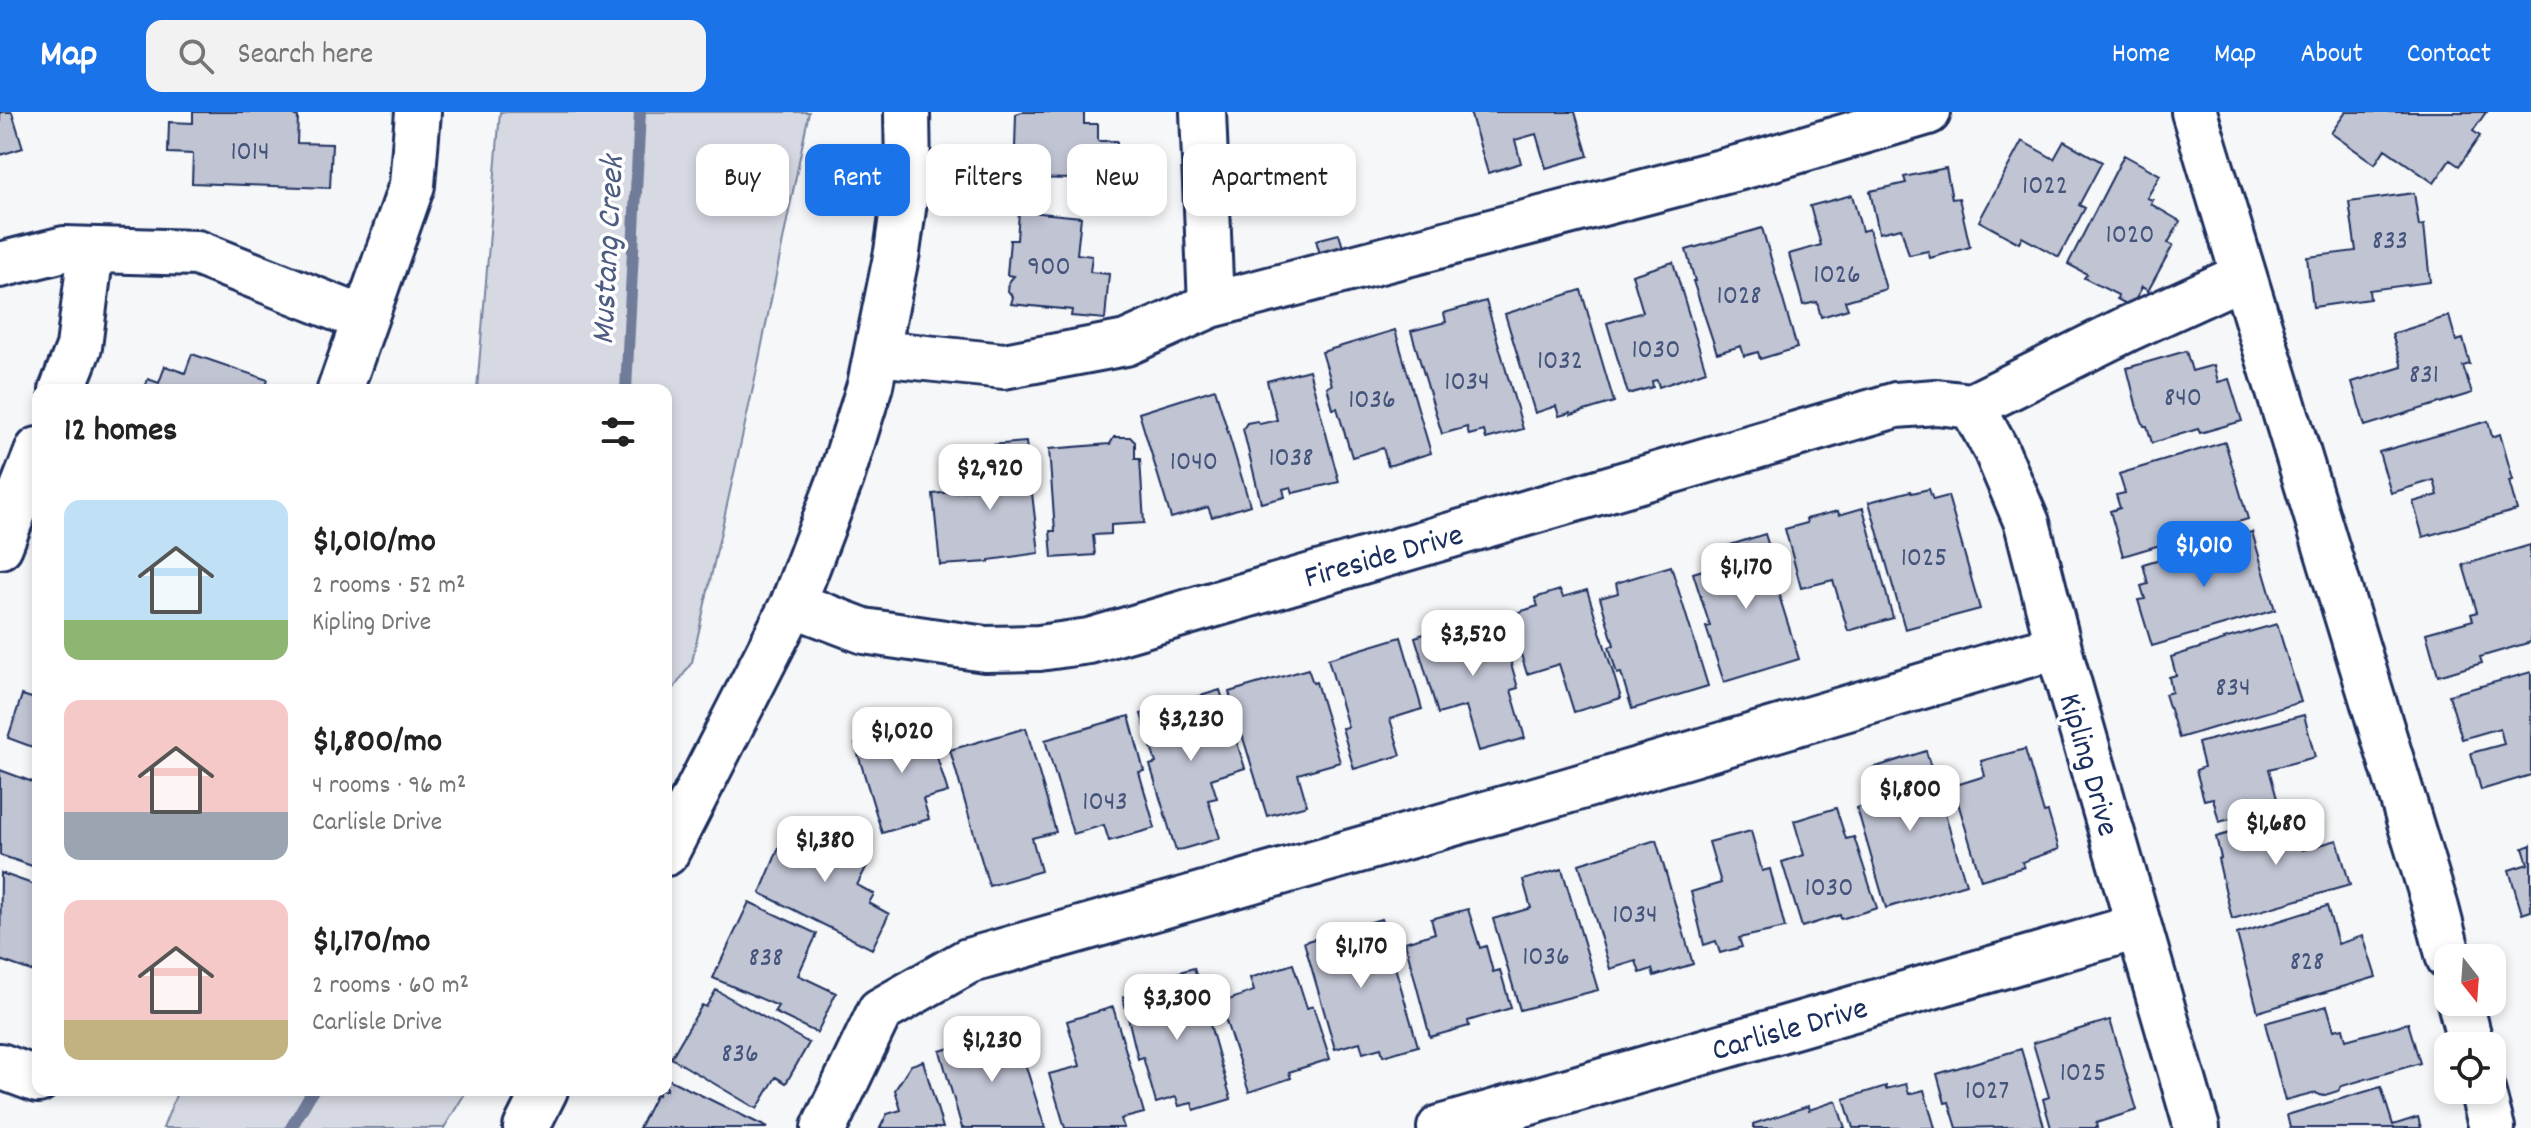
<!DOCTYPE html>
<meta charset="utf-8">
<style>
:root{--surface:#fff;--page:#f2f2f2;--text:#222;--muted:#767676;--accent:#1a73e8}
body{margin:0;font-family:Dekko,sans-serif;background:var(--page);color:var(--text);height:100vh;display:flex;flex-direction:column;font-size:30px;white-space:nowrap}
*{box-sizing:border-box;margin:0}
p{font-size:26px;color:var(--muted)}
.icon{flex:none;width:44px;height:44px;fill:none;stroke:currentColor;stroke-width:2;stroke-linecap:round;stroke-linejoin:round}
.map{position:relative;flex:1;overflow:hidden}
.drawer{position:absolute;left:32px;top:272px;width:640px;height:712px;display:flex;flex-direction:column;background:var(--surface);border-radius:16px;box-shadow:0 4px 12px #0003}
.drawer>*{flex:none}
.guide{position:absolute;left:696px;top:32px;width:760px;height:72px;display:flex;gap:16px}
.needle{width:52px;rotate:163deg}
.buttons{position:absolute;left:2434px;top:832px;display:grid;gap:16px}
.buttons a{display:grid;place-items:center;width:72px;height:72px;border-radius:16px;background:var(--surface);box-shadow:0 4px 12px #0003;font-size:40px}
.price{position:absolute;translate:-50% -68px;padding:0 18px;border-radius:16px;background:#fff;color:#222;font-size:26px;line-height:52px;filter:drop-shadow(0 2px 4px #0008)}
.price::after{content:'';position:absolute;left:50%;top:48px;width:24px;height:18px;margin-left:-12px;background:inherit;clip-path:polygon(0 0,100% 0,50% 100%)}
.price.selected{background:var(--accent);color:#fff}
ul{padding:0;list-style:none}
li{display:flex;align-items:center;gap:24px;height:200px;padding:0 32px}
li span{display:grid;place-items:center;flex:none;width:224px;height:160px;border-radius:16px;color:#555}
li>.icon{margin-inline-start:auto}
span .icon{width:96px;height:96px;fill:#fffc;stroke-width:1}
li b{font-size:34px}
h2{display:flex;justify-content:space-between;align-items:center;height:96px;padding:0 32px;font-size:34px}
.chip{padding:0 28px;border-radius:16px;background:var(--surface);box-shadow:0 4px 12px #0003;font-size:28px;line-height:72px}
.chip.selected{background:var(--accent);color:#fff}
header{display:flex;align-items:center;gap:48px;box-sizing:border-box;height:112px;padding:0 40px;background:var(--accent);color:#fff}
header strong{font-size:38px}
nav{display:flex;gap:44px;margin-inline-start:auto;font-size:28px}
.search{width:560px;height:72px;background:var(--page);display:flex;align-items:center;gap:20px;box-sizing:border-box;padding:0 28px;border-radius:16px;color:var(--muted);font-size:30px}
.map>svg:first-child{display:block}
.green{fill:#d6d9e2;stroke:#7884a0;stroke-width:2}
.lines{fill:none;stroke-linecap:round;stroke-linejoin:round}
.stream{stroke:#707c99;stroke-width:12}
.building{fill:#c0c4d3;stroke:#1b2f5e;stroke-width:2}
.minor-casing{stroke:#1b2f5e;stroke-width:50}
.minor{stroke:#fff;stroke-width:44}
.labels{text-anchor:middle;stroke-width:7;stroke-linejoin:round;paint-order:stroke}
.number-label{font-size:28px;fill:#44547b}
.street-label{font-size:32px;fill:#1b2f5e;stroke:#fff}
.water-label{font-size:34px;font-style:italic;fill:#4d5c81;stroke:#fff}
</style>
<header>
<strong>Map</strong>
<div class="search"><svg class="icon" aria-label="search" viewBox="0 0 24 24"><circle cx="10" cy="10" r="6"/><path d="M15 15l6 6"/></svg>Search here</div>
<nav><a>Home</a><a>Map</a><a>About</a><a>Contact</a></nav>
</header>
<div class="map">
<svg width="2531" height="1016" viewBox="0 0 2531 1016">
<rect width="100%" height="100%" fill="#f6f7f9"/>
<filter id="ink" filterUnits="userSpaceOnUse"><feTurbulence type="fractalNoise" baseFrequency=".0125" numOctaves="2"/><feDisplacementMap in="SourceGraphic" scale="16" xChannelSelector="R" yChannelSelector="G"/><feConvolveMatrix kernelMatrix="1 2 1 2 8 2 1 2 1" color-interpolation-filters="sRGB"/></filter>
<g filter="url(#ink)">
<path class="green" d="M500 0H809L755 267 692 550 666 588V278H477Z
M178 978H467L444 1016H163Z"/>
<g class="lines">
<path class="stream" d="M626 278 640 0
M291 1016 313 978"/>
</g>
<path class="building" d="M0 0H12L23 36 0 43Z
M193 0H296L295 4 298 5 297 31 332 32 330 76 192 71 193 42 168 41 169 10 193 11Z
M1022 0H1084V12H1098V29H1117L1116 74 1075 73V67L1019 66 1020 36H1015L1016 2Z
M1470 0H1575L1588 44 1546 56 1536 22 1515 28 1521 51 1488 61Z
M2346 0H2486L2473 19 2480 24 2459 54 2450 48 2434 71 2385 37 2375 52 2331 21Z
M2022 29 2054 47 2064 29 2102 50 2079 93 2085 96 2059 145 2022 125 2019 131 1979 109Z
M2124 43 2160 63 2147 86 2153 88 2151 92 2180 109 2168 131 2173 133 2148 179 2142 175 2132 195 2117 187 2118 183 2084 166 2087 162 2068 152Z
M1946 56 1952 87 1959 86 1970 135 1930 146 1928 139 1909 143 1901 116 1879 121 1870 79 1906 71 1904 65Z
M2414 81 2419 114 2424 113 2430 170 2369 178 2370 187 2313 195 2307 145 2356 139 2349 90Z
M1852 83 1862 119 1869 117 1886 177 1845 189 1848 197 1821 205 1817 190 1803 193 1789 142 1821 133 1810 94Z
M1019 99 1081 105 1077 142 1092 144 1090 160 1109 162 1105 207 1071 204 1072 198 1011 192 1013 185 1008 179 1009 170 1014 164 1007 163 1010 128H1017Z
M1762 116 1797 236 1760 247 1758 240 1744 244 1741 234 1717 241 1693 169H1695L1686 138Z
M1339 122 1345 142 1322 149 1316 128Z
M1673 150 1706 259 1659 275 1657 268 1652 269 1653 275 1628 282 1607 211 1643 200 1632 163Z
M1581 178 1614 290 1571 303 1570 301 1559 304 1556 294 1535 301 1505 202Z
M1486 189 1523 317 1486 327 1484 319 1469 323 1467 315 1442 322 1411 219 1446 210 1444 201Z
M2449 204 2456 229 2463 227 2470 252 2463 254 2472 281 2365 314 2352 270 2402 255 2392 222Z
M1395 218 1431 341 1388 354 1383 336 1352 345 1337 296 1333 297 1327 275 1332 273 1322 240Z
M2186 239 2192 259 2214 253 2218 270 2229 267 2242 309 2200 321 2198 317 2152 331 2147 314H2144L2137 296 2127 256Z
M192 242 268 268 264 278H144L148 267 159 271 165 254 185 261Z
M1309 258 1339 370 1293 381 1291 375 1283 377 1285 385 1261 391 1243 317 1247 311 1257 309 1260 312 1277 308 1267 269Z
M1215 277 1250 393 1212 405 1208 395 1171 406 1139 301Z
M2488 309 2492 325 2500 322 2513 368 2509 369 2517 398 2423 425 2413 390 2438 383 2434 368 2391 381 2379 340Z
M1114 325H1130L1135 330V347H1140L1144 411 1111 413V422L1093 423 1095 443 1052 446 1050 419H1055L1049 337 1110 332Z
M1026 330 1039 441 989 448V450L940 453 933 382 988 376 986 358 982 359 979 334Z
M2225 330 2248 407 2123 444 2110 399 2120 396 2116 383 2125 381 2119 362Z
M1929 377 1933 388 1948 384 1980 497 1905 517 1869 390 1911 379 1912 381Z
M1863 396 1893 506 1848 519 1833 468 1801 476 1785 417 1807 411 1806 407 1838 399 1839 403Z
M2252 420 2275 498 2152 534 2138 488 2145 487 2141 474 2148 472 2143 452 2190 438 2189 434 2214 427 2215 430Z
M1765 422 1776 457 1771 458 1799 547 1724 570 1706 515 1710 514 1693 461 1726 451 1721 436Z
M2530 433 2531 530 2480 545 2482 551 2438 564 2426 521 2473 508 2471 502 2477 500 2463 453Z
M1671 454 1708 574 1632 597 1621 561 1617 562 1609 535 1614 533 1600 486 1618 481 1616 471Z
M1560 478 1563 485 1587 478 1621 586 1574 600 1559 552 1527 562 1509 503 1538 494 1535 486Z
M1492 500 1504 542 1508 541 1518 576 1511 578 1525 626 1479 639 1466 594 1438 602 1415 525Z
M2277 512 2301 590 2179 626 2165 582 2172 580 2169 565 2176 563 2171 545 2225 528 2224 527Z
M1401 525 1422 597 1390 607 1401 643 1354 657 1342 616 1348 615 1328 547Z
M1308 557 1313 571 1316 570 1340 650 1298 662 1307 693 1267 704 1229 580Z
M2531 560V663L2481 678 2471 641 2504 632 2500 616 2462 627 2449 583Z
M1220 578 1245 656 1211 667 1217 686 1208 688 1220 726 1176 739 1150 653 1156 651 1141 602Z
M22 583 35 587 34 591 38 592V637L8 626Z
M2304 603 2315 645 2269 657 2279 694 2219 710 2213 686 2204 688 2196 658 2204 655 2198 631Z
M1129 604 1144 659 1139 660 1155 716 1109 729 1104 713 1073 722 1045 628Z
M926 610 948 680 923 687 929 707 882 721 855 632Z
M1026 616 1056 720 1032 726 1041 759 989 774 950 638Z
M2025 637 2044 701 2048 700 2059 737 2022 750 2024 755 1981 768 1953 674 1985 664 1981 649Z
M1926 639 1966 772 1886 796 1857 696 1882 688 1873 656Z
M0 658 38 672V756L0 743Z
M1836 696 1846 727 1854 725 1877 796 1841 807 1840 803 1802 815 1782 750 1804 743 1794 709Z
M2292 703 2302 738 2337 728 2350 773 2232 807 2218 747 2221 746 2216 725Z
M799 707 872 744 857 773 874 782 869 791 889 802 872 837 760 781 780 733 785 735Z
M1751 719 1762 759 1770 757 1785 816 1739 826 1742 835 1720 841 1716 829 1704 833 1691 780 1721 771 1709 730Z
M1656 728 1693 852 1654 864 1652 857 1640 861 1636 849 1610 857 1579 752Z
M2531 733V799L2522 802 2509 758 2528 752 2523 736Z
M1562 757 1598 878 1520 898 1493 807 1531 796 1523 768Z
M1 761 38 774V847L34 860 0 848Z
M749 790 817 822 798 863 836 881 817 921 774 900 778 894 713 866Z
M2327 794 2338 832 2363 824 2376 865 2258 900 2237 822Z
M1468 797 1480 836 1486 834 1493 860 1500 858 1511 896 1468 909 1469 914 1430 925 1405 830 1435 821 1431 807Z
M1381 807 1418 934 1383 944 1381 936 1363 941 1360 930 1335 937 1304 830Z
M1293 852 1307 896 1313 894 1330 947 1289 960 1291 966 1249 980 1220 891 1254 879 1250 866Z
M1194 856 1231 987 1194 998 1192 991 1179 994 1176 985 1156 991 1143 945 1138 947 1123 885 1157 875 1154 867Z
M716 878 809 931 786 971 776 965 757 997 671 946 702 893 706 895Z
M2327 894 2334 918 2343 916 2346 928 2408 911 2420 951 2342 974 2338 979 2322 984 2316 981 2285 989 2265 911Z
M1113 895 1144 1001 1121 1007 1124 1016H1065L1049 962 1080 954 1067 909Z
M2110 908 2137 998 2096 1011 2097 1016H2051L2043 987 2049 985 2033 931Z
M1014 916 1045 1016H962L940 939Z
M2021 937 2044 1014 1957 1016 1949 990 1945 991 1937 962Z
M923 949 943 1016H880L887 1002 901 998 895 978 911 953Z
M666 966 768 1016H639L656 982 658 983 660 978H666Z
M1906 972 1909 982 1924 978 1935 1016H1853L1844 987 1886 974V977Z
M2381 975 2393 1013 2418 1005 2421 1016H2290L2287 1003Z
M1836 989 1845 1016H1754L1753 1012 1808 994 1809 998Z"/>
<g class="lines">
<g class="minor-casing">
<path id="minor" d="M1203 0 1211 193
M2194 0 2436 796 2449 846
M0 153 64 137 197 141 364 207
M877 241 1004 254 1126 231 1211 193 1756 51 1928 0
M62 278 79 235 91 138
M340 278 412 73 418 0
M1972 294 1996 338 2027 411 2063 552 2197 1016
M1972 294 2127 217 2243 164
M0 434 38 338
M793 492 864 519 985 537 1039 536 1089 529 1896 293 1936 290 1972 294
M666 741 793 492 841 366 870 273 897 140 908 61 907 0
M2460 890 2471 934
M0 954 38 968
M2482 978 2492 1016
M526 1016 545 978
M824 1016 880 899 968 849 1563 680 2058 534
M1440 1016 2137 815"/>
</g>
<use href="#minor" class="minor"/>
</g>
</g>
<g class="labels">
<g class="number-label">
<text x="250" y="47">1014</text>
<text x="2045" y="81">1022</text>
<text x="2130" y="130">1020</text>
<text x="2390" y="136">833</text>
<text x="1049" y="162">900</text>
<text x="1837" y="170">1026</text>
<text x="1739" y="191">1028</text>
<text x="1656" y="245">1030</text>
<text x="1560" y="256">1032</text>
<text x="2424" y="270">831</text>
<text x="1467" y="277">1034</text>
<text x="2183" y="293">840</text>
<text x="1372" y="295">1036</text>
<text x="1291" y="353">1038</text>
<text x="1194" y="357">1040</text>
<text x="1924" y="453">1025</text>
<text x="2233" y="583">834</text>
<text x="1105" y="697">1043</text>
<text x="1829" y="783">1030</text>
<text x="1635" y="810">1034</text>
<text x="1546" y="852">1036</text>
<text x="766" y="853">838</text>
<text x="2307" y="857">828</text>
<text x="740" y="949">836</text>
<text x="2083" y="968">1025</text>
<text x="1987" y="986">1027</text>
</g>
<g class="street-label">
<text transform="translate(1383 442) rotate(-16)" y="11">Fireside Drive</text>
<text transform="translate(2091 652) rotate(74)" y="11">Kipling Drive</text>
<text transform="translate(1789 915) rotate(-16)" y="11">Carlisle Drive</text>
</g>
<g class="water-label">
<text transform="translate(605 138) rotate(-87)" y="12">Mustang Creek</text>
</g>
</g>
</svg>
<div class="buttons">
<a><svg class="needle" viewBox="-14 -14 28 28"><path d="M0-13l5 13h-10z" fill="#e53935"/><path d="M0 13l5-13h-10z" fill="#767676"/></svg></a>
<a><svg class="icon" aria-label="locate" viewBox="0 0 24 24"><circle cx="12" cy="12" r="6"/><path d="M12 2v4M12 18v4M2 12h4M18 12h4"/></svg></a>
</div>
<b class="price" style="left:990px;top:400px">$2,920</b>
<b class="price selected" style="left:2204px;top:477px">$1,010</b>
<b class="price" style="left:1746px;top:499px">$1,170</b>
<b class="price" style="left:1473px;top:566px">$3,520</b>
<b class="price" style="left:1191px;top:651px">$3,230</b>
<b class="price" style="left:902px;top:663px">$1,020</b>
<b class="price" style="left:1910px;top:721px">$1,800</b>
<b class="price" style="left:2276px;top:755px">$1,680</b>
<b class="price" style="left:825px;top:772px">$1,380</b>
<b class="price" style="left:1361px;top:878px">$1,170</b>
<b class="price" style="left:1177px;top:930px">$3,300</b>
<b class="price" style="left:992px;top:972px">$1,230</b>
<div class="guide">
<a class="chip">Buy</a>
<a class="chip selected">Rent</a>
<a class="chip">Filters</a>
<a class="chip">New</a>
<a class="chip">Apartment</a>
</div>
<section class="drawer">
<h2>12 homes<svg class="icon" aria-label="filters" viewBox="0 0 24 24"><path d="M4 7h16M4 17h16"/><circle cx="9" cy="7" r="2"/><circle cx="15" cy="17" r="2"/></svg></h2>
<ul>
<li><span style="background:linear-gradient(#bfe0f5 75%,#8fb573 0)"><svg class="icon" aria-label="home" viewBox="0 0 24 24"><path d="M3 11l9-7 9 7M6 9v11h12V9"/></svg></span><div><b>$1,010/mo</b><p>2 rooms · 52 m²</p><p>Kipling Drive</p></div></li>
<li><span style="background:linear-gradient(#f6c9c9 70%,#9aa5b1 0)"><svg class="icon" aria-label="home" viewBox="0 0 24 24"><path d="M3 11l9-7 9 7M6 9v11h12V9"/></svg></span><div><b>$1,800/mo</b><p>4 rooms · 96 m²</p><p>Carlisle Drive</p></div></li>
<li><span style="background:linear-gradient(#f6c9c9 75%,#c2b280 0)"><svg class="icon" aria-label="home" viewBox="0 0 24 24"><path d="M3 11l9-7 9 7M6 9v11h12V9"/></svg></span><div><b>$1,170/mo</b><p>2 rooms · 60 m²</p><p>Carlisle Drive</p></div></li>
</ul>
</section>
</div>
